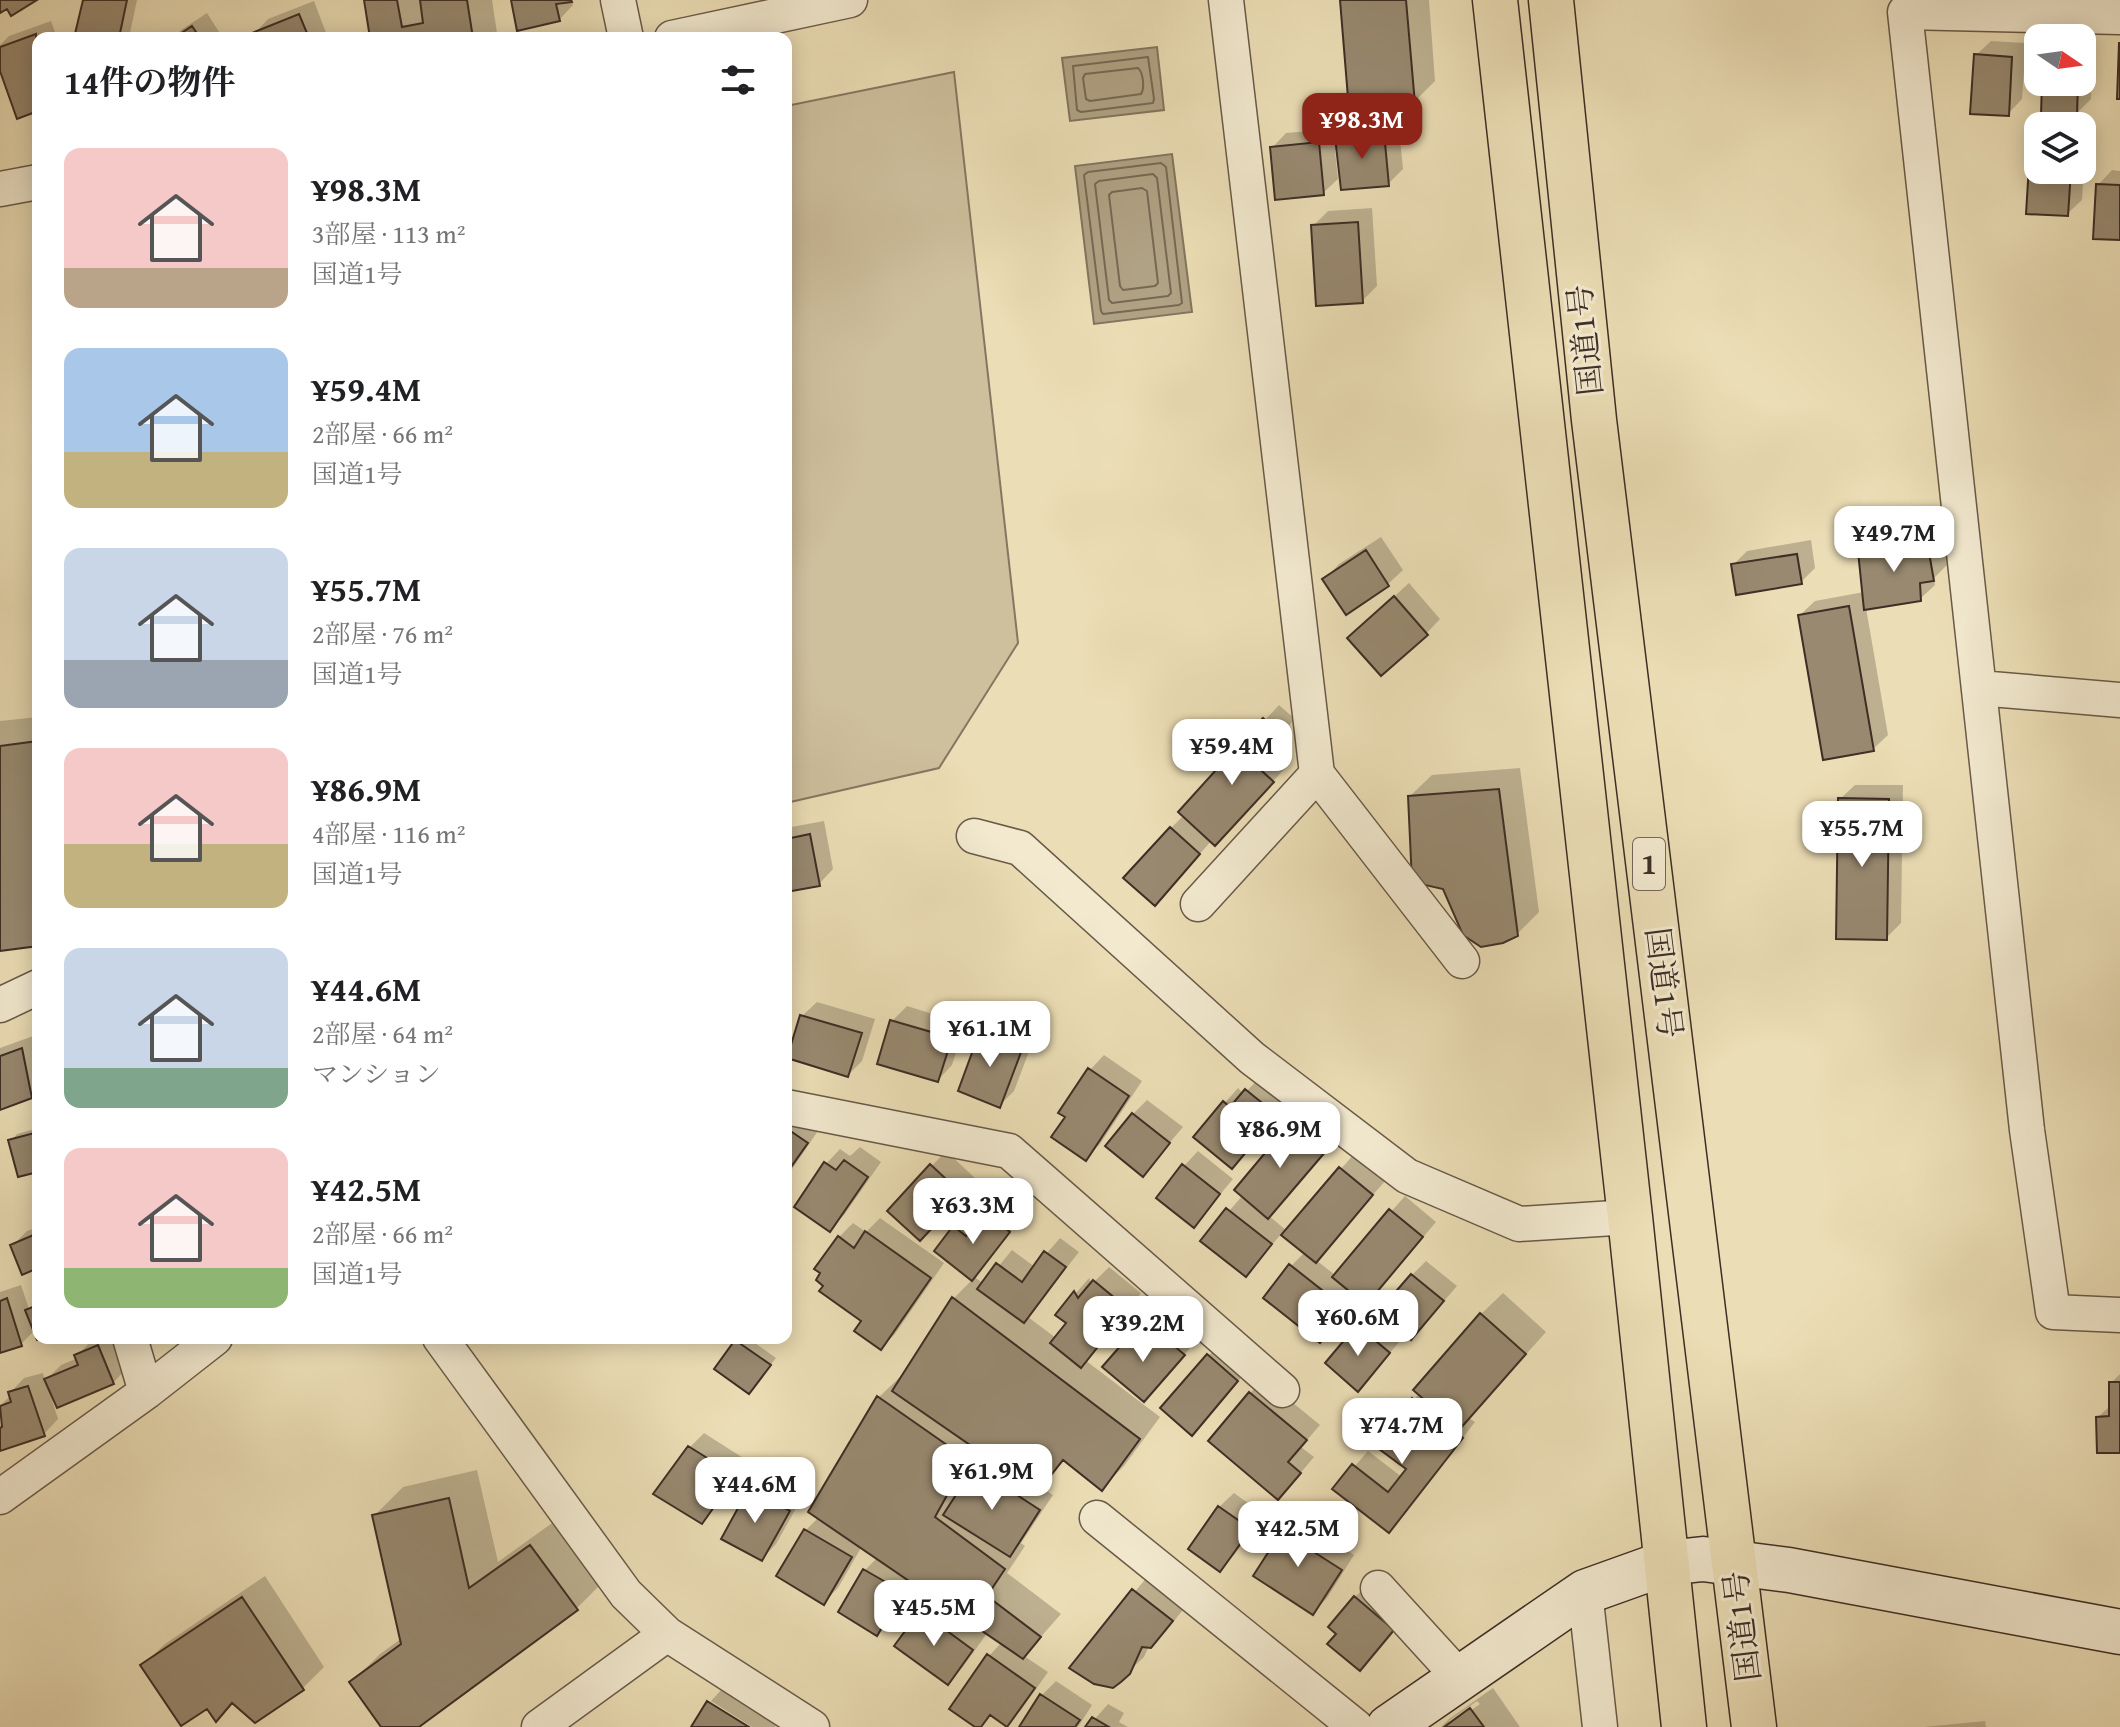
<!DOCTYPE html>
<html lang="ja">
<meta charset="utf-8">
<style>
:root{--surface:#fff;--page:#f2f2f2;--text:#202124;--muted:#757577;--accent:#8f2418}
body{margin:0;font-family:"Gentium Book Plus","Noto Serif JP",serif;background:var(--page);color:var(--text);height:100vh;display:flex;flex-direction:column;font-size:30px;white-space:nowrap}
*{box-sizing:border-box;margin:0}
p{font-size:26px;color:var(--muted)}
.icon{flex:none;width:44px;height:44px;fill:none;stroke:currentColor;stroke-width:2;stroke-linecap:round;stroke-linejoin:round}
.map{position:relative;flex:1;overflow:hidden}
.drawer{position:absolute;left:32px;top:32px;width:760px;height:1312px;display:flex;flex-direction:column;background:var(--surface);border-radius:16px;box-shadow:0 4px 20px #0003}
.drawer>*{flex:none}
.needle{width:52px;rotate:103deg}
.fabs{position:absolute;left:2024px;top:24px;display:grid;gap:16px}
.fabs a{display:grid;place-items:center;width:72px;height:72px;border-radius:16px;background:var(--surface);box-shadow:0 4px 20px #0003;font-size:40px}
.price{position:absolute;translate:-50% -68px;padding:0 18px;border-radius:16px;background:#fff;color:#222;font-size:26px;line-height:52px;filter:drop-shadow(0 2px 4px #0008)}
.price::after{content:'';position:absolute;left:50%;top:48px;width:24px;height:18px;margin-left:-12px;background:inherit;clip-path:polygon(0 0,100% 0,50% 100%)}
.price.selected{background:var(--accent);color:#fff}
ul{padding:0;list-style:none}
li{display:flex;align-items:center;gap:24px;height:200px;padding:0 32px}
li span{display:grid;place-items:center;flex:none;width:224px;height:160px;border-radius:16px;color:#555}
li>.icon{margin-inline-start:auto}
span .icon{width:96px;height:96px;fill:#fffc;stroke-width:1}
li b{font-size:34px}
h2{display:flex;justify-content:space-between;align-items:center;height:96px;padding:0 32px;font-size:34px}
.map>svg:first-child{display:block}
.green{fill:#cebf9d;stroke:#867661;stroke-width:2}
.water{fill:#b0a284;stroke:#82745e;stroke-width:2}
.shadow{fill:#0003;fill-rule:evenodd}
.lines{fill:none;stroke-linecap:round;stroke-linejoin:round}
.shore{stroke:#776854;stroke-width:2}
.building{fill:#988970;stroke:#3e2e25;stroke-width:2}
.street-casing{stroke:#695a49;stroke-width:37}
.secondary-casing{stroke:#3e2e25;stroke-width:47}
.highway-casing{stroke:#3e2e25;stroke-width:47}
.street{stroke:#f2e9cf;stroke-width:34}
.secondary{stroke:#f2e9cf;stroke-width:44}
.highway{stroke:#ebddb5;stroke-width:44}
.labels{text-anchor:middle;stroke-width:6;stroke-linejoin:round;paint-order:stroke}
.shield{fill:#f2e9cf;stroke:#746658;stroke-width:2}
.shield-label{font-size:30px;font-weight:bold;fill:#3e2e25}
.street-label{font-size:32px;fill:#3e2e25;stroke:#f2e9cf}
</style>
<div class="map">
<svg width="2120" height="1727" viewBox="0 0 2120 1727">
<rect width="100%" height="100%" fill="#ebddb5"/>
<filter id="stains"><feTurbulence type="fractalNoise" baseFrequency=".0025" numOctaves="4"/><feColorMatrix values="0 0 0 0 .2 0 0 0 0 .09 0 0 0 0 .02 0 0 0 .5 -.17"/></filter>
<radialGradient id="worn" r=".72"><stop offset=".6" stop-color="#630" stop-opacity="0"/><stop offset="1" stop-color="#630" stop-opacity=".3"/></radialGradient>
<path class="green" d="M954 72 1018 643 939 768 786 803V106Z"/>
<path class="water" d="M1157 47 1164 110 1070 121 1062 58Z
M1172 154 1192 312 1094 324 1075 166Z"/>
<path class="shadow" d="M85 0H137L129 38H76Z
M366 0H492L497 33 492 38H372Z
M513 0H572L573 5 559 20Z
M1342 0H1429L1435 81 1414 102Z
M314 1 328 38H256L254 34 268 19Z
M207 13 223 38H174L181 30Z
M51 21 57 38H38V109L18 116 0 65V45L9 36Z
M1991 41 2026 43 2022 99 2008 114 1976 55Z
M2082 42H2093L2091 99 2076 114 2044 82H2082Z
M2047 118 2087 121 2082 200 2067 214 2028 212 2033 133 2038 127V170H2082V126H2039Z
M1398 119 1403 169 1388 184 1339 149 1335 150 1338 179 1323 193 1272 148 1286 133 1333 129 1334 141 1352 123Z
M2112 170 2120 171V238L2098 185Z
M1372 208 1377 286 1362 301 1313 226 1328 211Z
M1941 527 1948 564 1934 578 1935 585 1920 599 1866 608 1888 735 1873 749 1800 615 1815 601 1864 592 1860 552 1875 537Z
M1381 537 1403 570 1388 584 1347 612 1325 579 1339 564Z
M1811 540 1815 568 1801 582 1733 565 1747 551Z
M1409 583 1440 619 1426 634 1364 624Z
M1279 705 1295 719 1267 749 1287 766 1230 829 1212 840 1169 889 1171 828 1184 815 1181 811Z
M38 717V944L0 948V721Z
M1520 768 1539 912 1517 934 1444 887 1410 796 1432 775Z
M1855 785H1903L1901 923 1886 938 1840 799Z
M824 821 833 869 819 884 786 890V828Z
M817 1002 875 1019 862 1061 848 1075 802 1016Z
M907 1006 965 1024 952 1065 938 1080 892 1021Z
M996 1018 1036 1033 1014 1091 1000 1105 982 1032Z
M36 1035 38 1090 31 1096 0 1108V1048Z
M1104 1055 1142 1081 1100 1144 1086 1158 1067 1117 1090 1070Z
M1261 1076 1289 1100 1232 1167 1196 1136 1238 1088 1244 1094Z
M1147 1100 1183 1127 1143 1174 1133 1114Z
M786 1107 820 1128 786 1178Z
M1307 1109 1338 1136 1269 1216 1287 1231 1354 1154 1386 1180 1316 1260 1335 1275 1405 1196 1436 1222 1380 1288 1366 1302 1358 1296 1320 1341 1291 1266 1305 1252 1282 1233 1246 1275 1203 1241 1243 1195 1293 1124Z
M38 1128V1170L11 1141 17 1134Z
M860 1147 881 1162 844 1215 830 1229 826 1164 840 1149 850 1156Z
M946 1151 976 1179 935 1224 890 1210Z
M1198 1151 1233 1179 1194 1226 1184 1166Z
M1001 1199 1023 1216 973 1276 984 1284 1012 1250 1035 1267 1060 1238 1079 1252 1028 1317 1056 1338 1069 1323 1058 1314 1089 1278 1092 1284 1109 1267 1141 1293 1085 1360 1160 1417 1124 1466 1102 1488 1066 1459 1040 1487 1053 1495 1021 1543 1025 1546 1007 1573 1061 1614 1024 1656 1048 1672 1021 1710 1007 1725 992 1714 979 1727 989 1656 1002 1642 988 1632 962 1668 947 1683 921 1612 936 1597 914 1581 891 1619 876 1633 865 1570 878 1557 862 1546 838 1588 824 1602 806 1530 819 1517 879 1397 901 1376 903 1377 953 1299 973 1279 937 1250 969 1213 980 1221ZM980 1449 989 1455 975 1469 963 1487 960 1486Z
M880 1218 944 1263 895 1334 881 1348 864 1321 826 1286 839 1237 853 1223 866 1232Z
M38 1227V1266L12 1246 27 1231Z
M1426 1261 1457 1286 1425 1323 1412 1275Z
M21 1285 29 1309 38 1300V1337L35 1330 21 1344 0 1351V1292Z
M1503 1293 1546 1332 1469 1418 1475 1422 1403 1516 1389 1530 1335 1489 1368 1451 1402 1477 1408 1469 1414 1400 1481 1314Z
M1373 1312 1403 1337 1372 1375 1328 1363Z
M1162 1321 1170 1327 1176 1321 1198 1339 1158 1385 1130 1337 1144 1323 1153 1330Z
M99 1338H115L127 1368 113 1383 51 1397 58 1419 44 1434 0 1446V1426L3 1423 0 1406 11 1395 10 1393 24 1378 43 1373 45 1381 61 1365 78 1358 77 1356 91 1341Z
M739 1338H748L776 1358 749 1392 736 1341Z
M1223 1342 1251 1366 1206 1419 1208 1356Z
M2120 1374V1451L2098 1417 2111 1405V1383Z
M1264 1379 1320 1425 1301 1447 1314 1457 1292 1483 1250 1393Z
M704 1433 748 1461 716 1507 701 1521 690 1447Z
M477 1470 498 1562 559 1518 605 1580 576 1609 416 1727H383L351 1683 380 1654 402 1638 374 1516 403 1487Z
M765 1475 803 1496 776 1544 762 1559 751 1489Z
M1234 1493 1263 1514 1234 1555 1220 1569 1219 1507Z
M1305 1507 1333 1526 1326 1537 1354 1555 1327 1598 1312 1613 1291 1521Z
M265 1576 324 1667 303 1688 233 1702 216 1719 208 1706 143 1665 165 1644Z
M1148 1576 1186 1606 1166 1631 1149 1646 1144 1657 1128 1672 1072 1667Z
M1369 1583 1407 1614 1360 1669 1339 1633 1355 1597Z
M1056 1681 1092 1705 1078 1727H1021L1042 1695Z
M723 1688 778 1722 775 1727H752L711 1701Z
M1493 1688 1520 1727H1441L1449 1719ZM1477 1701 1480 1704 1449 1726V1721Z
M1108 1704 1124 1713 1119 1722 1128 1727H1088Z
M1985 1721 1986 1727H1924Z"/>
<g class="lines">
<path class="shore" d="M1148 57 1154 99 1153 103 1081 112 1077 110 1073 66Z
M1138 68C1143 72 1145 88 1141 94L1090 101 1086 99 1083 78 1085 74Z
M1161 163 1166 167 1182 303 1179 305 1103 314 1101 311 1084 175 1088 172Z
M1153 174 1157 178 1171 293 1168 296 1112 303 1109 300 1095 184 1099 181Z
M1142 188 1147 191 1158 283 1155 286 1123 290 1120 286 1109 195 1112 192Z"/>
</g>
<path class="building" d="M0 0H37L11 16 7 9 0 13Z
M83 0H127L119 38H74Z
M364 0H397L402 27 423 23 420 0H467L473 38H370Z
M511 0H571L572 2 556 4 560 21 517 31Z
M1340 0H1406L1415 104 1349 110Z
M299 14 309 38H254L252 33Z
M192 26 200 38H174Z
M36 34 38 111 17 119 0 71V47Z
M2119 43H2120V99H2117Z
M1974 54 2012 57 2009 116 1970 114Z
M2042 82H2078L2077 116 2041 115Z
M1384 132 1389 186 1341 190 1335 137Z
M2031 132H2038V170H2071L2068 216 2026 214Z
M1319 142 1324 195 1275 200 1270 147Z
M2096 184 2120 185V240L2093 239Z
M1358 222 1363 303 1316 306 1311 225Z
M1927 541 1934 581 1920 583 1921 601 1864 610 1858 551Z
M1366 550 1389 586 1346 615 1322 579Z
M1797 554 1802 584 1736 595 1731 564Z
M1394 596 1428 635 1381 676 1347 638Z
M1849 606 1874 751 1823 760 1798 615Z
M1263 718 1282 735 1254 764 1274 782 1215 846 1178 812Z
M38 741V946L0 951V746Z
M1499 789 1518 936 1503 943 1481 947 1463 935 1443 889 1412 882 1408 796Z
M1838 798 1889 799 1887 940 1836 939Z
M1170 827 1200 854 1155 906 1123 878Z
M810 834 820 886 786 892V839Z
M800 1015 862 1033 848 1077 787 1058Z
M890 1020 952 1038 938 1082 877 1064Z
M980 1031 1023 1047 1000 1108 958 1091Z
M22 1048 32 1098 0 1110V1056Z
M1088 1068 1129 1096 1086 1161 1051 1137 1065 1117 1058 1113Z
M1245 1089 1277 1115 1232 1169 1193 1137 1223 1101 1230 1107Z
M1132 1113 1170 1143 1143 1177 1105 1146Z
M1291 1122 1326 1151 1268 1219 1234 1190Z
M786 1128 808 1143 786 1174Z
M38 1132V1172L18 1177 8 1140Z
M844 1160 868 1177 830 1232 794 1207 824 1162 836 1170Z
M930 1164 963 1195 920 1241 887 1211Z
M1182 1164 1220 1194 1194 1228 1156 1198Z
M1339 1167 1373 1195 1316 1263 1281 1235Z
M1226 1208 1272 1244 1246 1277 1200 1241Z
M1389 1209 1423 1237 1366 1305 1332 1277Z
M985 1212 1010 1232 972 1281 934 1251 953 1226 966 1236Z
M865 1231 931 1278 881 1350 854 1331 861 1321 819 1291 823 1286 816 1280 820 1273 814 1269 838 1236 854 1248Z
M38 1233V1268L22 1275 10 1245Z
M1044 1251 1066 1267 1024 1323 977 1289 996 1263 1022 1282Z
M1289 1264 1346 1309 1320 1343 1263 1298Z
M1411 1274 1444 1301 1411 1340 1378 1312Z
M1093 1280 1128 1309 1081 1368 1050 1343 1066 1323 1055 1315 1074 1291 1078 1298Z
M952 1297 1140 1439 1102 1491 1063 1460 1038 1492 892 1391Z
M7 1298 22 1346 0 1353V1301Z
M38 1305V1338H42L37 1340 25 1310Z
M1480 1313 1526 1354 1459 1430 1413 1390Z
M1357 1325 1390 1353 1358 1392 1325 1363Z
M1147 1333 1155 1341 1160 1334 1185 1355 1144 1402 1102 1367 1129 1336 1138 1344Z
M735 1340 771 1365 749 1394 714 1369Z
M98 1345 114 1384 57 1408 44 1379 78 1365 74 1355Z
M1207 1354 1238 1381 1192 1436 1160 1408Z
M2109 1382H2120V1453H2097L2096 1417 2109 1416Z
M28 1386 45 1436 0 1451V1428L2 1427 0 1406 11 1402 8 1392Z
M1249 1392 1307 1440 1288 1462 1301 1473 1278 1500 1208 1441Z
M877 1396 967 1459 935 1517 1005 1569 987 1596 1041 1637 1023 1659 808 1512Z
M1412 1398 1463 1438 1389 1533 1332 1489 1352 1464 1388 1492 1406 1469 1375 1446Z
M688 1446 736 1476 702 1524 653 1494Z
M974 1467 1040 1510 1010 1557 943 1515Z
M749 1488 790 1511 762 1561 721 1539Z
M449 1498 469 1588 530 1545 578 1610 419 1727H381L349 1682 401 1644 372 1515Z
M1218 1506 1251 1529 1220 1572 1188 1549Z
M1289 1520 1320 1541 1314 1552 1342 1570 1313 1615 1253 1576Z
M804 1529 852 1557 824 1605 776 1576Z
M863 1569 903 1592 877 1636 838 1612Z
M1132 1589 1173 1621 1151 1648 1142 1647 1130 1674 1121 1682 1113 1688 1094 1684 1069 1668Z
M1354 1596 1394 1630 1360 1671 1327 1644 1336 1634 1328 1627Z
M242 1597 304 1690 255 1723 232 1703 216 1722 207 1709 181 1726 140 1665Z
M920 1611 973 1650 948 1685 894 1646Z
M987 1654 1035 1688 1007 1727 990 1715 981 1727H975L949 1709Z
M1040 1694 1080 1720 1075 1727H1019Z
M707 1701 749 1727H691Z
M1470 1708 1484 1727H1444Z
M1092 1717 1109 1727H1085Z"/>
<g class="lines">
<g class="street-casing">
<path id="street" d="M618 0 626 38
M1226 0 1317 774 1462 961
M2120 17 1905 12 2027 1130 2053 1312 2120 1315
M672 38 850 0
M0 189 38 182
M1979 688 2120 700
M974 836 1020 848 1252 1058 1407 1176 1519 1224 1630 1217
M1198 904 1317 774
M0 1005 38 987
M786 1107 1009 1151 1282 1390
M130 1338 146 1392
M440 1338 626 1594 667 1634 812 1727
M0 1497 146 1392 215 1338
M1097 1518 1356 1727
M1378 1588 1460 1678
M1585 1592 1600 1727
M539 1727 667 1634"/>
</g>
<g class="secondary-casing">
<path id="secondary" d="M1389 1727 1585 1592 1666 1563 1703 1559 1789 1570 2120 1632"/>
</g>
<g class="highway-casing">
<path id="highway" d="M1495 0 1630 1217 1684 1727
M1551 0 1594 420 1754 1727"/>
</g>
<use href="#street" class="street"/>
<use href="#secondary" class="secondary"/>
<use href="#highway" class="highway"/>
</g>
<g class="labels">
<rect class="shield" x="1633" y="838" width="32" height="52" rx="6"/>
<g class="shield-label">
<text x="1649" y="874">1</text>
</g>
<g class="street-label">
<text transform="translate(1585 340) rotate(-96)" y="11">国道1号</text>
<text transform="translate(1664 983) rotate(83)" y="11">国道1号</text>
<text transform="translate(1742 1626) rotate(-97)" y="11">国道1号</text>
</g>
</g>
<rect width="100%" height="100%" filter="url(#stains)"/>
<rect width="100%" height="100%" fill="url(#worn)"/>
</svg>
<div class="fabs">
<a><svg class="needle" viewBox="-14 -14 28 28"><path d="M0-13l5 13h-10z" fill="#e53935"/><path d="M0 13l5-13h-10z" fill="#757577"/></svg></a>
<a><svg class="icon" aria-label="layers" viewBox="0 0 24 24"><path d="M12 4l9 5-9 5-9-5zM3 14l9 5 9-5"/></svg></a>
</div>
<b class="price selected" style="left:1362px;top:161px">¥98.3M</b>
<b class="price" style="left:1894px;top:574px">¥49.7M</b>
<b class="price" style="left:1232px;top:787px">¥59.4M</b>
<b class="price" style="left:1862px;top:869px">¥55.7M</b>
<b class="price" style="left:990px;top:1069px">¥61.1M</b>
<b class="price" style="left:1280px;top:1170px">¥86.9M</b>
<b class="price" style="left:973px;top:1246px">¥63.3M</b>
<b class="price" style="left:1358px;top:1358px">¥60.6M</b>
<b class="price" style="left:1143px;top:1364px">¥39.2M</b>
<b class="price" style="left:1402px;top:1466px">¥74.7M</b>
<b class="price" style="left:992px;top:1512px">¥61.9M</b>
<b class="price" style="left:755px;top:1525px">¥44.6M</b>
<b class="price" style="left:1298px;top:1569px">¥42.5M</b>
<b class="price" style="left:934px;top:1648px">¥45.5M</b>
<section class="drawer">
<h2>14件の物件<svg class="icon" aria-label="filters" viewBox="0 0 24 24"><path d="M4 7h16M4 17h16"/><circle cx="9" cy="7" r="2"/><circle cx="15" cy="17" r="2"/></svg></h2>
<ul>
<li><span style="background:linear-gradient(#f6c9c9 75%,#b9a48a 0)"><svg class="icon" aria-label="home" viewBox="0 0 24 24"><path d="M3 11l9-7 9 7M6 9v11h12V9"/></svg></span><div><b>¥98.3M</b><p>3部屋 · 113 m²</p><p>国道1号</p></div></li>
<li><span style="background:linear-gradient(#a9c7e8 65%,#c2b280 0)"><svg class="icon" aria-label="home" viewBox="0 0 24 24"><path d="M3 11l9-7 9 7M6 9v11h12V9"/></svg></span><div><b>¥59.4M</b><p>2部屋 · 66 m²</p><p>国道1号</p></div></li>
<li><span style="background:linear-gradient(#c9d6e8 70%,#9aa5b1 0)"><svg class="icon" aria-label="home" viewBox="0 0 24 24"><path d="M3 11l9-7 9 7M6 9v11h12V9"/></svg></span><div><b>¥55.7M</b><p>2部屋 · 76 m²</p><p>国道1号</p></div></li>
<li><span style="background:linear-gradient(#f6c9c9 60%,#c2b280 0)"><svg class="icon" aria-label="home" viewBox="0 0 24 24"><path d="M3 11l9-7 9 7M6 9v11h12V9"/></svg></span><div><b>¥86.9M</b><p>4部屋 · 116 m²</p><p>国道1号</p></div></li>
<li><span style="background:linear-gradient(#c9d6e8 75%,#7fa58c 0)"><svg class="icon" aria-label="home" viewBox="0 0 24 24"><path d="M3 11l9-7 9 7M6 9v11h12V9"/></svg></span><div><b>¥44.6M</b><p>2部屋 · 64 m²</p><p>マンション</p></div></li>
<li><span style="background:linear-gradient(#f6c9c9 75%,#8fb573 0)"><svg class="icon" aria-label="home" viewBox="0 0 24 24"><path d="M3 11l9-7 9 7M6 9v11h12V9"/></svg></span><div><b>¥42.5M</b><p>2部屋 · 66 m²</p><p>国道1号</p></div></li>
</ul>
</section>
</div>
